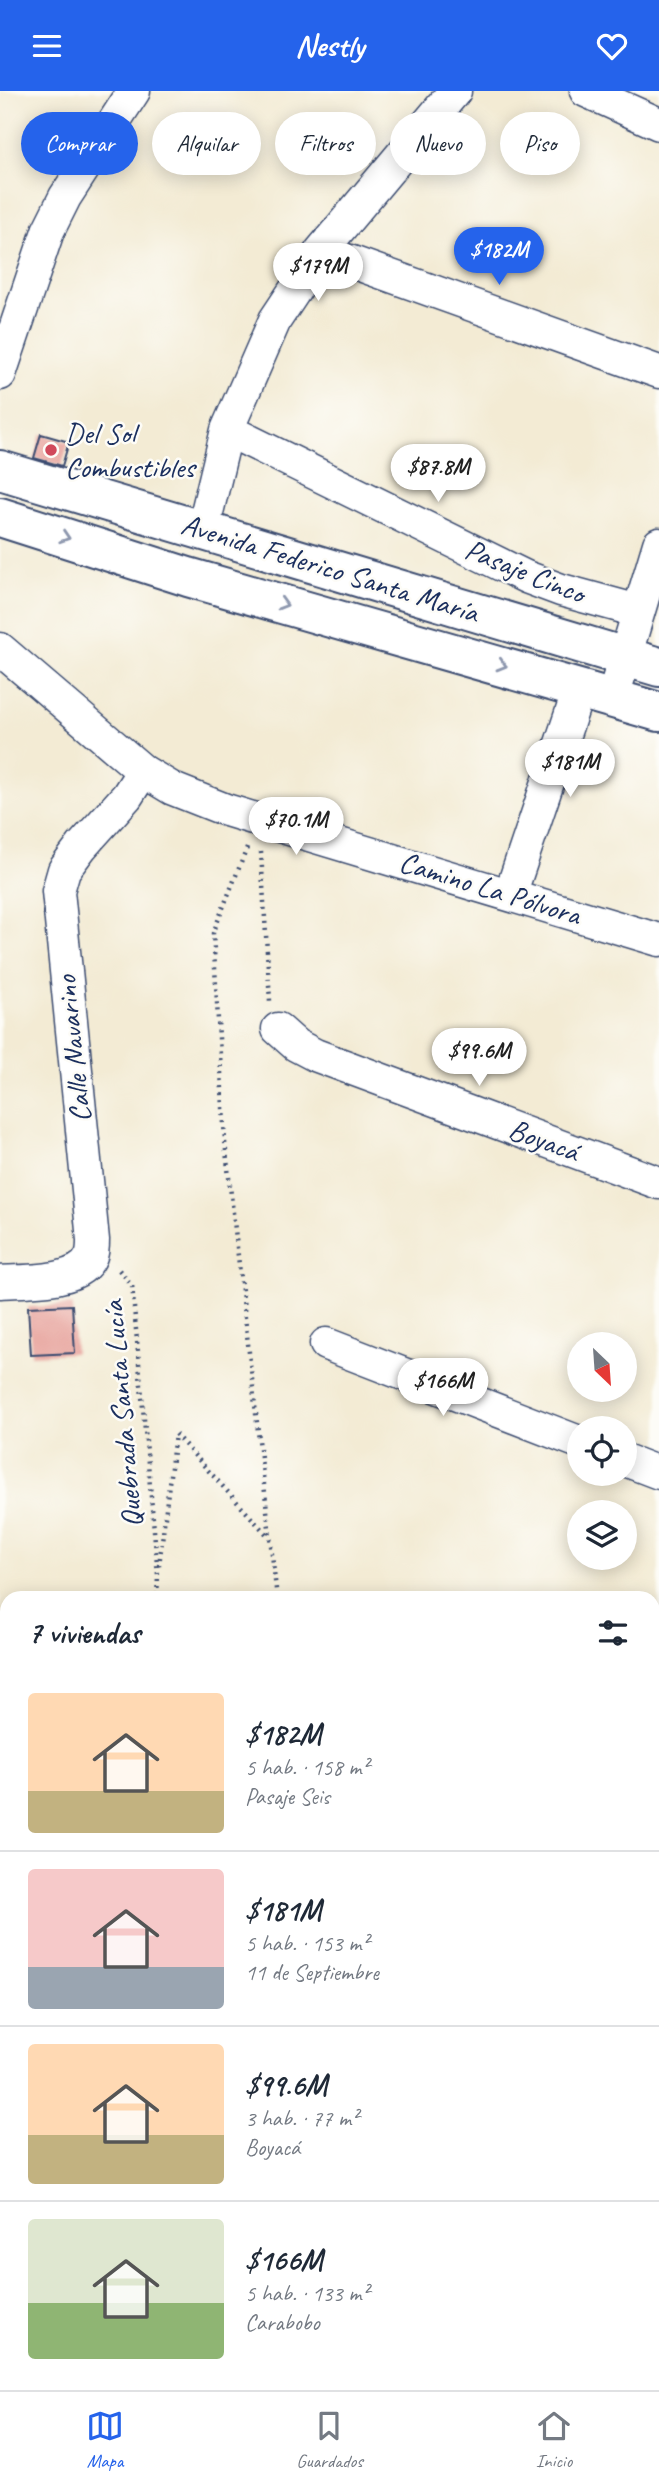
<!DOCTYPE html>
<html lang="es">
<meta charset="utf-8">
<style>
:root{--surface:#fff;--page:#f2f2f3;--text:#1f2937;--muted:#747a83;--line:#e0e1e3;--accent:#2563eb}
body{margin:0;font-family:Caveat,sans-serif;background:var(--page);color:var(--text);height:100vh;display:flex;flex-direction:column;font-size:26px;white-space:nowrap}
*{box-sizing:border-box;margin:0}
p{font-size:23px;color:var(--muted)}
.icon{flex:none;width:38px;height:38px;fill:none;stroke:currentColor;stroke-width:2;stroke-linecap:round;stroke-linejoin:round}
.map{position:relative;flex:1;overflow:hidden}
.sheet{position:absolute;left:0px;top:1500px;width:660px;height:800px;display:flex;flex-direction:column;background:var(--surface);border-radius:21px 21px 0 0;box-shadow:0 4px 18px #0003}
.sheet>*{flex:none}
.banner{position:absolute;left:21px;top:21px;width:618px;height:63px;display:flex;gap:14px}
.needle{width:46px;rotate:155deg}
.controls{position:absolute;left:567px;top:1241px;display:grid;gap:14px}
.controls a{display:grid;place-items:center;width:70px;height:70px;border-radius:50%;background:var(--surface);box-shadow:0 4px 18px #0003;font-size:35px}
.price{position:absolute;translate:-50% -60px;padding:0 16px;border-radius:24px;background:#fff;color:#222;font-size:23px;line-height:46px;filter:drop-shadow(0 2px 4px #0008)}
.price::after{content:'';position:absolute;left:50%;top:42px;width:21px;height:16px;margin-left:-10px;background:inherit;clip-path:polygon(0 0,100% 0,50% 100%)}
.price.on{background:var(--accent);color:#fff}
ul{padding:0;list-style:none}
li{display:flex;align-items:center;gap:21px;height:175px;padding:0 28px}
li+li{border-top:2px solid var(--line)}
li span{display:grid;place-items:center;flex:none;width:196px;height:140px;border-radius:7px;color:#555}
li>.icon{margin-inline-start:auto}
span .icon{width:84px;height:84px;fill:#fffc;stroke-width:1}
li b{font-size:30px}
h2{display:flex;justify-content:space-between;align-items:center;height:84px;padding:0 28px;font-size:30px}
.tag{padding:0 24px;border-radius:32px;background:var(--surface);box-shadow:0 4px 18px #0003;font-size:24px;line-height:63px}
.tag.on{background:var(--accent);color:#fff}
header{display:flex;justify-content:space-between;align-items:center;height:91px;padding:0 28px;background:var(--accent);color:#fff;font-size:32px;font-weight:600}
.dock{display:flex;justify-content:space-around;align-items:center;height:98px;border-top:2px solid var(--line);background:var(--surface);font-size:19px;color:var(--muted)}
.dock a{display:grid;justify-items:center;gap:4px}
.dock .on{color:var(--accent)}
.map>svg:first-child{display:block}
.green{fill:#90c97d;stroke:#567c6e;stroke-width:2}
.building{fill:#e3918a}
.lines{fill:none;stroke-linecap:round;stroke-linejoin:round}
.minor-casing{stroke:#3b4b70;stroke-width:35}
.major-casing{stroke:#3b4b70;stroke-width:42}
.path{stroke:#3b4b70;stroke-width:4.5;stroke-dasharray:2 5;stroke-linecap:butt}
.minor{stroke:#fff;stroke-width:32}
.major{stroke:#fff;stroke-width:38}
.oneway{stroke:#8d97ae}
.poi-dot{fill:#d1495b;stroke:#fdfcf7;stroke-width:2.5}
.labels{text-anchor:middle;stroke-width:5;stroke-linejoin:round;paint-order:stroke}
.poi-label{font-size:30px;fill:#1b2f5e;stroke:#fdfcf7;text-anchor:start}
.street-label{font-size:30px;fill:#1b2f5e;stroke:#fdfcf7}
</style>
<header><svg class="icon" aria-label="menu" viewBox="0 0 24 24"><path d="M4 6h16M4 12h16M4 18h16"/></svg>Nestly<svg class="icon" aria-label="heart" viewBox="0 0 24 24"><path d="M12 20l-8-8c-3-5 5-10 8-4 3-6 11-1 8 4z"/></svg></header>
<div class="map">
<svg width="659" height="2299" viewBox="0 0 659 2299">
<rect width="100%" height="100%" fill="#fdfcf7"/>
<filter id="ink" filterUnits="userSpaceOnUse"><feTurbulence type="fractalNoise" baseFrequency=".0143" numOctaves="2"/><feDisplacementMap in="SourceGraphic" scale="14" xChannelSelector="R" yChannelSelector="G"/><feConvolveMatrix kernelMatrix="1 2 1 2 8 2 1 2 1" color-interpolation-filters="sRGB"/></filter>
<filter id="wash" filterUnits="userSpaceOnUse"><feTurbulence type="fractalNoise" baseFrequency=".00686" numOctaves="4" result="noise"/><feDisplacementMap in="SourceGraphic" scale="28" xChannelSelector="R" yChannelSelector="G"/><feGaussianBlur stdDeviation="1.57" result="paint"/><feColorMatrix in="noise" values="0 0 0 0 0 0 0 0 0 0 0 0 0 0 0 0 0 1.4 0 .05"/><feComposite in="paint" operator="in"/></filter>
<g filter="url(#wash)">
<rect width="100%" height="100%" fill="#f3ebd4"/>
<path class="green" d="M659 1994V2124L653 2111V1998Z"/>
<g id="blocks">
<path class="building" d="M41 343 69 351 62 375 34 367Z
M72 1214 75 1262 31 1264 28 1216Z"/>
</g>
</g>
<g filter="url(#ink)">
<use href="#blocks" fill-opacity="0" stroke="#3b4b70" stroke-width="2"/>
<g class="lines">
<g class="minor-casing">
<path id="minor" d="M586 0 659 33
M321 160 659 281
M0 283 48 140 65 106 134 0
M227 339 526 486 561 499 638 520
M203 438 227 339 275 229 321 160 455 0
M0 558 143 680 173 698 226 719 659 849
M613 606 659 453
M510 804 580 596
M278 938 296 954 315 964 659 1092
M0 1191C25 1189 80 1193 91 1165 93 1160 93 1154 93 1149L58 800 64 779 82 755 127 705 143 680
M326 1253 579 1351
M625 1369 659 1382
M653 1689 659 1691
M653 1934 659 1917
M495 2299 496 2292
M579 2299 584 2292"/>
</g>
<g class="major-casing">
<path id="major" d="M0 379 659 576
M0 426 188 486 659 621"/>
</g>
<path class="path" d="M247 757 213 842 225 1051 277 1507
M261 761 270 910
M119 1179 132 1194 158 1484 157 1507
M159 1475 175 1343 269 1446
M200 2292V2299
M83 2299 116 2292"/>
<use href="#minor" class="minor"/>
<use href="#major" class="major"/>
</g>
<defs><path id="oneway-chevron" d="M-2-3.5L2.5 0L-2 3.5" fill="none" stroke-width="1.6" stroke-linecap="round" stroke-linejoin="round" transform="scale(1.75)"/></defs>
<g class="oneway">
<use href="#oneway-chevron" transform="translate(65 446) rotate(18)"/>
<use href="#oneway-chevron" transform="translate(283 513) rotate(16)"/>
<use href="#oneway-chevron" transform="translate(502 574) rotate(16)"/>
</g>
</g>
<circle class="poi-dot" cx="51" cy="359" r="7"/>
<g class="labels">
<g class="poi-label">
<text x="65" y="352">Del Sol<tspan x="65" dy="34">Combustibles</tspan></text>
</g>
<g class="street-label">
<text transform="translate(330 477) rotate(17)" y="10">Avenida Federico Santa María</text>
<text transform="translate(525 480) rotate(22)" y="10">Pasaje Cinco</text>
<text transform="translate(490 797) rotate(17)" y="10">Camino La Pólvora</text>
<text transform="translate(73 958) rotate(-96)" y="10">Calle Navarino</text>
<text transform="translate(544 1049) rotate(20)" y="10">Boyacá</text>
<text transform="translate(122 1323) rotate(-95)" y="10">Quebrada Santa Lucía</text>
</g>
</g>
</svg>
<div class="controls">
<a><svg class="needle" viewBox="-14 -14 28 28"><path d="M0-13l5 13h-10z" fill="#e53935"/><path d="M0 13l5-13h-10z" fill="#747a83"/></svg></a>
<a><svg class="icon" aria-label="locate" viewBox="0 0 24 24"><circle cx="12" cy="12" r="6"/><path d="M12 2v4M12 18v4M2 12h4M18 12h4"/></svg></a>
<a><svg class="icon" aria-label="layers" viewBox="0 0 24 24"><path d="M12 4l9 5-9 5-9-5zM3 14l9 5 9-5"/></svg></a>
</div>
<b class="price on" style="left:499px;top:196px">$182M</b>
<b class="price" style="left:318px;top:212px">$179M</b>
<b class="price" style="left:438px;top:413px">$87.8M</b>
<b class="price" style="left:570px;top:708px">$181M</b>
<b class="price" style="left:296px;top:766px">$70.1M</b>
<b class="price" style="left:479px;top:997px">$99.6M</b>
<b class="price" style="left:443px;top:1327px">$166M</b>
<div class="banner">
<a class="tag on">Comprar</a>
<a class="tag">Alquilar</a>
<a class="tag">Filtros</a>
<a class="tag">Nuevo</a>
<a class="tag">Piso</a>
</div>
<section class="sheet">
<h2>7 viviendas<svg class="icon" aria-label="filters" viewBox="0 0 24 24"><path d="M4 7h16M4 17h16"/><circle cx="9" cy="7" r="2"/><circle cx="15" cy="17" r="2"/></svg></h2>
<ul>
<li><span style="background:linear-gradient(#ffd9b3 70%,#c2b280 0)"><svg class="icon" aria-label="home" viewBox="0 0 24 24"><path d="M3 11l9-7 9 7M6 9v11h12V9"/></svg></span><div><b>$182M</b><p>5 hab. · 158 m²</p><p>Pasaje Seis</p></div></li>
<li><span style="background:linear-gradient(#f6c9c9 70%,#9aa5b1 0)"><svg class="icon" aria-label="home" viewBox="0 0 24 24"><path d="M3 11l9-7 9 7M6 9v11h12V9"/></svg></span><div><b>$181M</b><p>5 hab. · 153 m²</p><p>11 de Septiembre</p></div></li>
<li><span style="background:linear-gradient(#ffd9b3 65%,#c2b280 0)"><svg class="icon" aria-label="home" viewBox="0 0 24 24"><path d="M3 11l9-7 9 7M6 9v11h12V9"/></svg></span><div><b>$99.6M</b><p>3 hab. · 77 m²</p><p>Boyacá</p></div></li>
<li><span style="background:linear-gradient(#dfe7d0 60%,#8fb573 0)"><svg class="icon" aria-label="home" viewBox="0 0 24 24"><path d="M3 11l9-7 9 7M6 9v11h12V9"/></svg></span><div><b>$166M</b><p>5 hab. · 133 m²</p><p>Carabobo</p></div></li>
</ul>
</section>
</div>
<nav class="dock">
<a class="on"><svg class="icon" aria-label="map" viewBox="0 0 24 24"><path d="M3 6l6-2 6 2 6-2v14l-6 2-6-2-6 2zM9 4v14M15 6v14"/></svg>Mapa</a>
<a><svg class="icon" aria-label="saved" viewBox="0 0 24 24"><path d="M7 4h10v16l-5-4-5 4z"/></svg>Guardados</a>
<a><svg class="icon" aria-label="home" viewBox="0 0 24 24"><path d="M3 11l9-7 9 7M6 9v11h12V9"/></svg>Inicio</a>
</nav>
